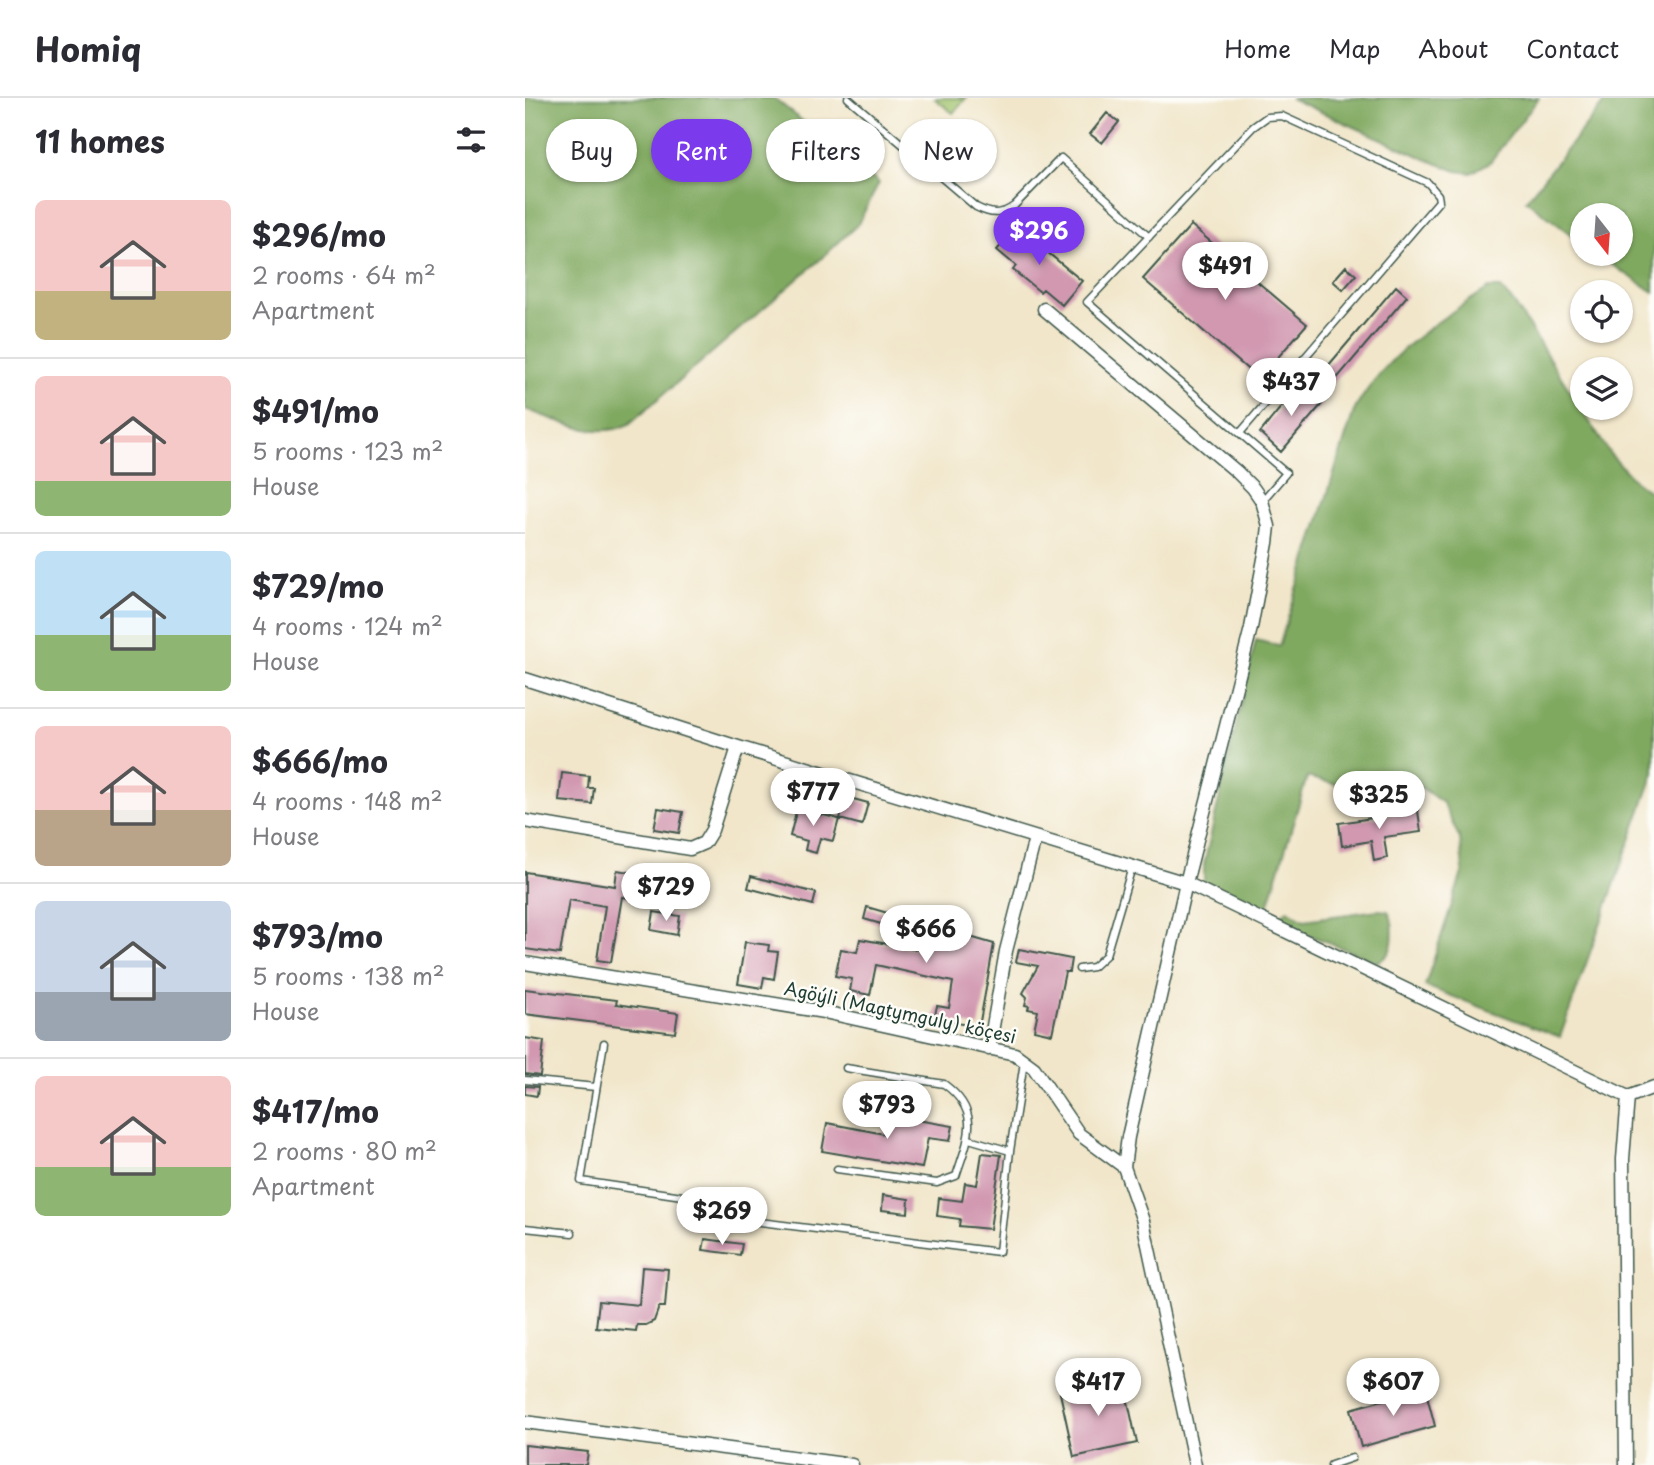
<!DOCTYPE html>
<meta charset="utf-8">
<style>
:root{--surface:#fff;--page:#f7f7f7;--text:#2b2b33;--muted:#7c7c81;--line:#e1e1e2;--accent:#7c3aed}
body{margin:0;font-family:"Playpen Sans",sans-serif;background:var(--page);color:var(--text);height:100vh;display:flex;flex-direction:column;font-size:26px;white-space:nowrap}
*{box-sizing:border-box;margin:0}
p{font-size:23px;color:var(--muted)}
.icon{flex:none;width:38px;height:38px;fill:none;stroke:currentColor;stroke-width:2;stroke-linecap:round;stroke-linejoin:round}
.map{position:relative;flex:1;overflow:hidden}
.panel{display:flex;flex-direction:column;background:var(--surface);width:525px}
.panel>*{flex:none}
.guide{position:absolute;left:21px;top:21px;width:665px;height:63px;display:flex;gap:14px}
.needle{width:46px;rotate:163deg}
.tools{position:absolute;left:1045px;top:105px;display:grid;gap:14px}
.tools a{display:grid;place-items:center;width:63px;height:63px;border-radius:50%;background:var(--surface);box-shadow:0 2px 5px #0004;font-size:35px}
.price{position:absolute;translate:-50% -60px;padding:0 16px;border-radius:24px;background:#fff;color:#222;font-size:23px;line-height:46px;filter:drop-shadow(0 2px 4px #0008)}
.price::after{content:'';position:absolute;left:50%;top:42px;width:21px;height:16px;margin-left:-10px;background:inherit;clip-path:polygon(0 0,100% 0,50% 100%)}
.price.active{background:var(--accent);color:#fff}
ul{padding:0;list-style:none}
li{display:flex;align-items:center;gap:21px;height:175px;padding:0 35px}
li+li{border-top:2px solid var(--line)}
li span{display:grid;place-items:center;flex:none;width:196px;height:140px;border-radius:10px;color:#555}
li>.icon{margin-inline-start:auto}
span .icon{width:84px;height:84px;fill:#fffc;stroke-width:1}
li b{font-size:30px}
h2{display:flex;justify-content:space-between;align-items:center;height:84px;padding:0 35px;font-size:30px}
.chip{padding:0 24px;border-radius:32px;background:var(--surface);box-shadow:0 2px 5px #0004;font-size:24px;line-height:63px}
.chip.active{background:var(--accent);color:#fff}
header{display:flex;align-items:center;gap:42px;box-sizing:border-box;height:98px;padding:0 35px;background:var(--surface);border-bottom:2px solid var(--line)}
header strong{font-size:33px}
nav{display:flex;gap:38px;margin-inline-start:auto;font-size:24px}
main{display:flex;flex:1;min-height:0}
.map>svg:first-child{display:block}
.green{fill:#a1c36d;stroke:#608050;stroke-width:2}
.forest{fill:#80a960;stroke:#50734a;stroke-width:2}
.building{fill:#d198b0}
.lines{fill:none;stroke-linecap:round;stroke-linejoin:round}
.lane-casing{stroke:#3e564a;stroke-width:9}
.street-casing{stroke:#3e564a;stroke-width:15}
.lane{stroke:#fff;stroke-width:6}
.street{stroke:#fff;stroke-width:12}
.labels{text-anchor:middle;stroke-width:5;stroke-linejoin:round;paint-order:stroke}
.street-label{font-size:18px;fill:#1f3d34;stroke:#fdfcf7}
</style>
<header>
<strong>Homiq</strong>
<nav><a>Home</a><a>Map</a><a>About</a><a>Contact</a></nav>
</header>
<main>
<section class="panel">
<h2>11 homes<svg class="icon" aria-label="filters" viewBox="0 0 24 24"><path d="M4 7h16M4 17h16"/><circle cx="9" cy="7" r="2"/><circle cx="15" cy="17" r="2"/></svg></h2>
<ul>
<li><span style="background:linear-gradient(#f6c9c9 65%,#c2b280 0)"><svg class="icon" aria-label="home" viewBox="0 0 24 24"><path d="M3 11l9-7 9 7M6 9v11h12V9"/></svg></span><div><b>$296/mo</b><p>2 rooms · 64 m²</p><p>Apartment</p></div></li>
<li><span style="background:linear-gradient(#f6c9c9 75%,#8fb573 0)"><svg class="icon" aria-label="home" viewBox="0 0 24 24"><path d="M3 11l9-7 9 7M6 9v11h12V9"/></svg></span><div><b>$491/mo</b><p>5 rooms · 123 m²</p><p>House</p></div></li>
<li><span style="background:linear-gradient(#bfe0f5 60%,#8fb573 0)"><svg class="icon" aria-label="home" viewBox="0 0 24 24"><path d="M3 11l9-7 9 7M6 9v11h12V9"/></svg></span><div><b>$729/mo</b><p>4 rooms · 124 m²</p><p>House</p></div></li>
<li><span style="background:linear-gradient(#f6c9c9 60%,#b9a48a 0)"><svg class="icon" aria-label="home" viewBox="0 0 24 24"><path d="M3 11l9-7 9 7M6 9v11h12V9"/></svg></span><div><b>$666/mo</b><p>4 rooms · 148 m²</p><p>House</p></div></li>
<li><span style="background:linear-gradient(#c9d6e8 65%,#9aa5b1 0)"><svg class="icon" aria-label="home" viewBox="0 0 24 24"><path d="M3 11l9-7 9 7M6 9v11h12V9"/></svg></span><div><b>$793/mo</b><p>5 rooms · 138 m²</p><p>House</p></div></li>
<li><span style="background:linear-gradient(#f6c9c9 65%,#8fb573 0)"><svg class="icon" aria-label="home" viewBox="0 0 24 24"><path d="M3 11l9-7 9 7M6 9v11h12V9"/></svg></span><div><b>$417/mo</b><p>2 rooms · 80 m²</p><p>Apartment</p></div></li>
</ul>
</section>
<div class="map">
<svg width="1129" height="1367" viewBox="0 0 1129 1367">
<rect width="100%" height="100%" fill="#fdfcf7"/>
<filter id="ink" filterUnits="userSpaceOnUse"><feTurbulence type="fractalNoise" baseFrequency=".0143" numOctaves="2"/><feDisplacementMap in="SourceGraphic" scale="14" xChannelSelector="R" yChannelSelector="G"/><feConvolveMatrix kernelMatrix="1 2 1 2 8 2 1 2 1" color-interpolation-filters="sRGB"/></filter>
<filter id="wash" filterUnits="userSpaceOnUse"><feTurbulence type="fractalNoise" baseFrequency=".00686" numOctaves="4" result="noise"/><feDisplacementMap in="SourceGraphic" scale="28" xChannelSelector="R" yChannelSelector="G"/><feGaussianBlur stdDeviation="1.57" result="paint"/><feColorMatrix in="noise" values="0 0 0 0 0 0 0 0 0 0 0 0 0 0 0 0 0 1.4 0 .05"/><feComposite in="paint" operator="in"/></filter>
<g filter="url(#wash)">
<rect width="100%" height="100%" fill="#f1e6ca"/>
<path class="green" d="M409 0H441L428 15Z"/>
<path class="forest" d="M0 0H249L354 85 333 126 297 160 104 326C71 343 32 322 0 311Z
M765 0H1014L965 64 946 75 932 73 903 62Z
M1083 0H1129V194L1070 156H1096V117H1057V145L1001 102Z
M964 190H975L989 205 1085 356 1110 383 1129 397V675L1035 939 900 888 938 772 935 741 918 705 897 690 866 685 830 691 782 679 741 815 679 786V766L731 542 754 548 829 313C860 257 911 223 964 190Z
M763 812 779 822 853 812 863 813C869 821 870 849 862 857 860 860 856 862 852 864L767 830C760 826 757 824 758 815Z"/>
<g id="blocks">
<path class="building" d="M582 15 594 24 577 45 565 36Z
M666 127 782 226 734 281 618 181Z
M492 129 557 183 537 207 518 191 515 194 488 172 491 168 472 152Z
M821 168 831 177 818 192 808 183Z
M871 188 882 198 808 285 797 275Z
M774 287 797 306 756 354 735 335Z
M37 675 64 678 63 690H69L67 706 34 703Z
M321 699 343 705 337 727 315 721Z
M133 710 158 714 154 735 129 731Z
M272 710 314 721 308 743 295 740 291 755 280 752 282 743 265 738Z
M893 713 896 734 859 739 862 760 849 763 846 743 817 748 814 725Z
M92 772 135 779 131 804 97 799 86 864 72 862 80 808 44 802 35 856 0 851V774L90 788Z
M226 778 291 795 288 807 223 790Z
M342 809 469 846 454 929 409 921 412 908 424 910 428 884 351 867 345 897 325 893 327 881 310 878 316 851 332 854 335 841 401 853 404 840 339 821Z
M129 814 155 818 152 837 126 832Z
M220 844 244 847 243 853 253 854 249 881 239 879 237 890 213 886Z
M494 851 546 861 544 874H540L527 936 509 932 513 913 503 911 504 908 500 907 502 899 498 895 513 868 491 864Z
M0 891 92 902 91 906 153 915 150 935 0 916Z
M0 940 19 943 15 978 0 976Z
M0 988 13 989 12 998 0 996Z
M362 1017 428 1028 425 1043 403 1040 397 1070 297 1053 302 1025 359 1036Z
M457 1055 476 1057 465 1131 434 1128 435 1121 412 1118 414 1100 437 1103 440 1085 452 1087Z
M358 1097 384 1101 383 1115 357 1112Z
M180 1141 217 1146 215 1157 178 1152Z
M117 1169 143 1171 140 1209H134L129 1223 121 1227H112L111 1233 71 1229 74 1203 114 1207Z
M598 1281 612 1345 549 1359 535 1295Z
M900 1290 910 1328 836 1349 826 1311Z
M0 1347 63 1354 61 1367H0Z"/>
</g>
</g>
<g filter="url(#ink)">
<use href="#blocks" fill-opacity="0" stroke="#3e564a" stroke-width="2"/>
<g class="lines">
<g class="lane-casing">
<path id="lane" d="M323 0 451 109C465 116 476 118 489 108L536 60 624 139
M715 335 914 103 913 97 903 85 757 18 742 19 728 29 562 204 761 375 737 403
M554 871 568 869 581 857 607 769
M79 945 56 1083 164 1099 178 1104 188 1118 474 1154 485 1053 499 964
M0 982 71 989
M444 1041 485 1053
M312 1071 412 1085 431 1078C444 1039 457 1014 419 986L321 970
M0 1130 47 1135
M806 1367 827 1360"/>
</g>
<g class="street-casing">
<path id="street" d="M519 211 712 374 728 390 737 403 744 428 742 445 726 530 661 785 603 1039 599 1069
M0 581 213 649 661 785 1103 999 1129 989
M0 723 165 751 179 745 187 732 213 649
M0 865 299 914 490 956 509 970 554 1036 599 1069 618 1123 670 1367
M464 951 481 853 510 740
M0 1324 327 1367
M1101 1367 1098 1061 1103 999"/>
</g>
<use href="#lane" class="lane"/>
<use href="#street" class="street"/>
</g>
</g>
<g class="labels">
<g class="street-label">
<text transform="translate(375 915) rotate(12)" y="6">Agöýli (Magtymguly) köçesi</text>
</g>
</g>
</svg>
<div class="tools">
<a><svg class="needle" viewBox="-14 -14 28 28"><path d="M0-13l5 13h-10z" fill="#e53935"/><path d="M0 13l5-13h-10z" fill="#7c7c81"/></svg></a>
<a><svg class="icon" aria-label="locate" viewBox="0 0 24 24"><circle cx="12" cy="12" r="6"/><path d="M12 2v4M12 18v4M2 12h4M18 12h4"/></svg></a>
<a><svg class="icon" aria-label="layers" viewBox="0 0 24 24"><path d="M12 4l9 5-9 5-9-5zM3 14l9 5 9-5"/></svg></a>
</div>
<b class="price active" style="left:514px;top:169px">$296</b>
<b class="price" style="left:700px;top:204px">$491</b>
<b class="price" style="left:766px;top:320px">$437</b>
<b class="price" style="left:288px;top:730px">$777</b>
<b class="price" style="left:854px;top:733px">$325</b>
<b class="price" style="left:141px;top:825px">$729</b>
<b class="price" style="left:401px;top:867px">$666</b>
<b class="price" style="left:362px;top:1043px">$793</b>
<b class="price" style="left:197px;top:1149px">$269</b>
<b class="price" style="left:573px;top:1320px">$417</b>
<b class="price" style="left:868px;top:1320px">$607</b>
<div class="guide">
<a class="chip">Buy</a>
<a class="chip active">Rent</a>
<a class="chip">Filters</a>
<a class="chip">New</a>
</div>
</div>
</main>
